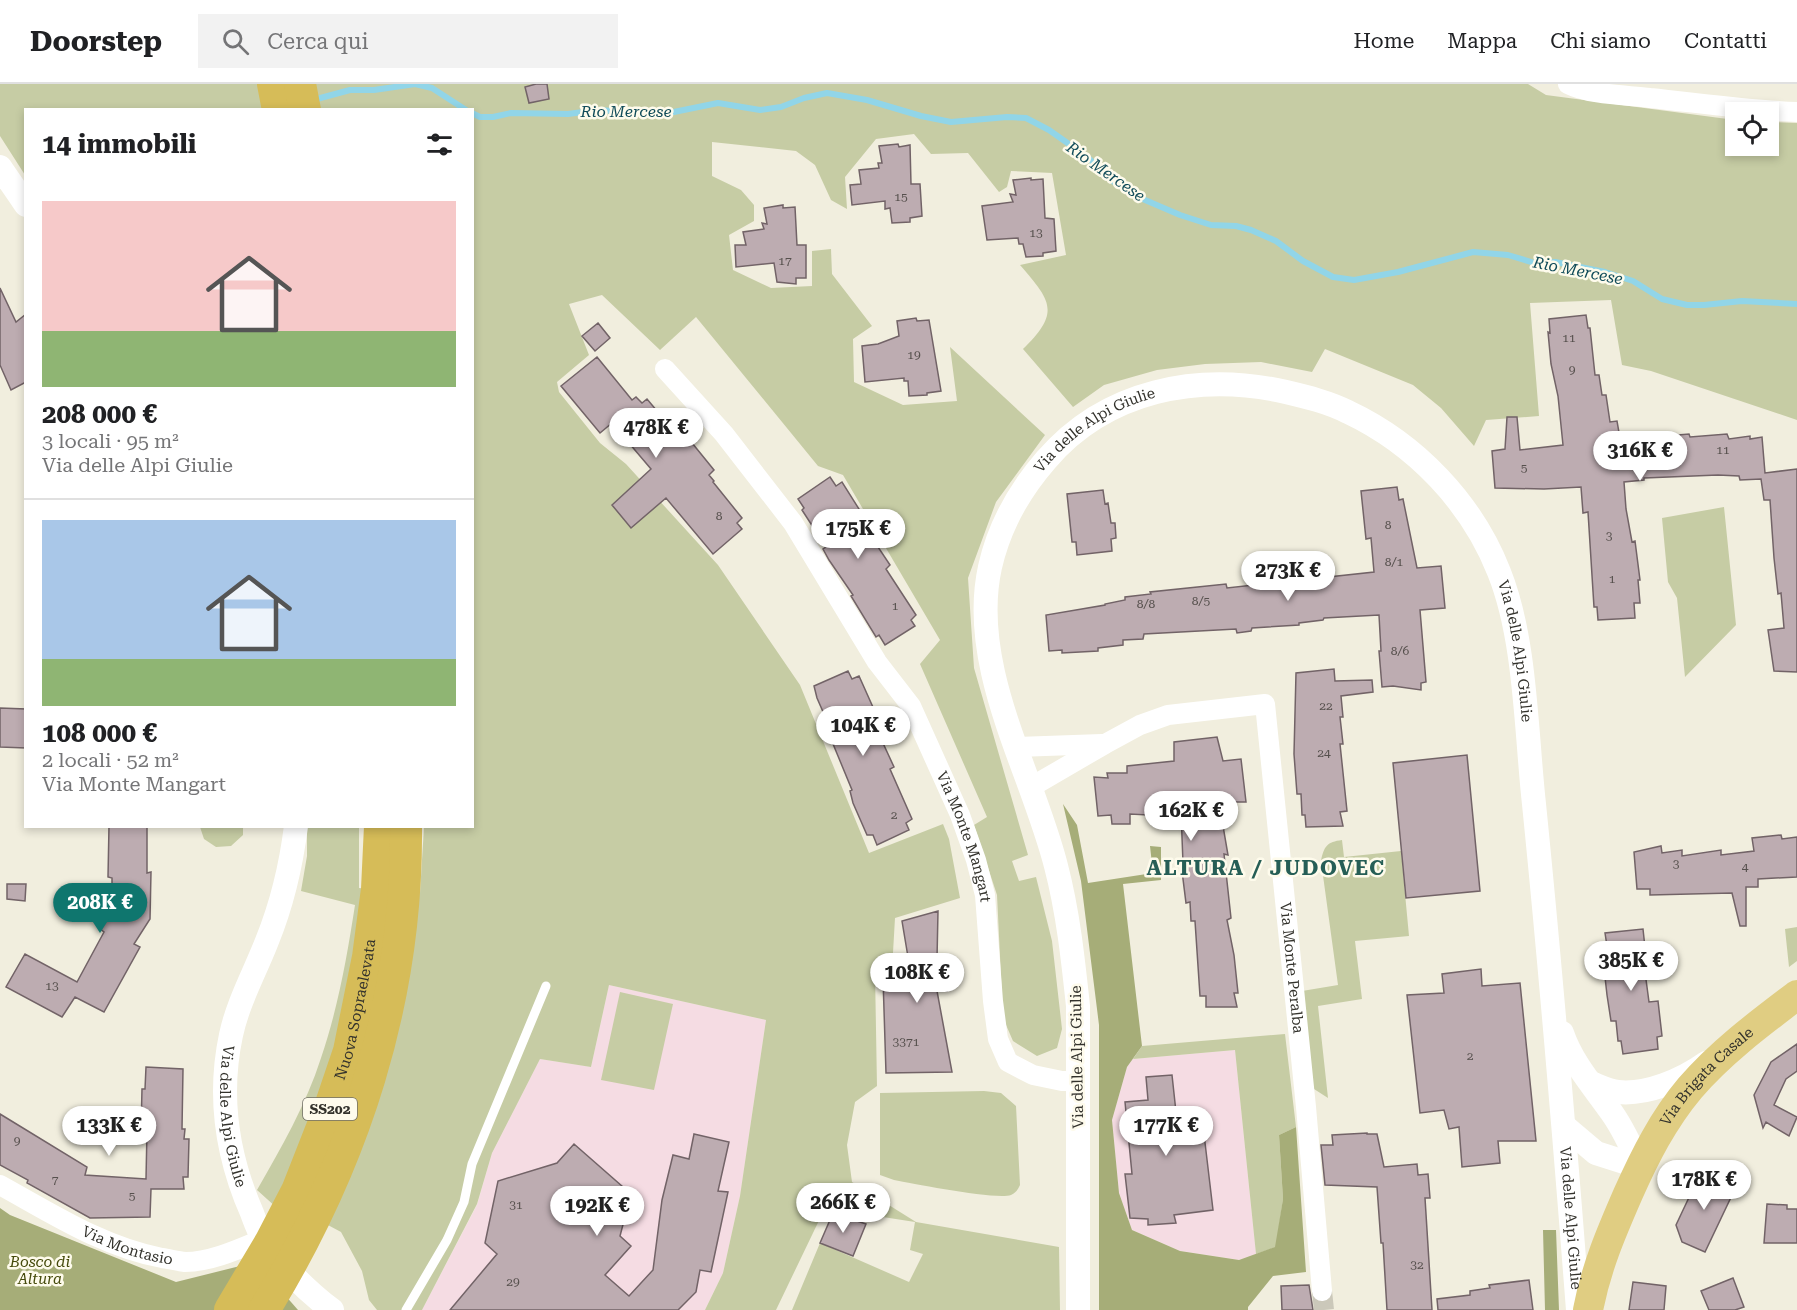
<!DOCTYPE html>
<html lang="it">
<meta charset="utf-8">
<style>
:root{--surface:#fff;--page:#f2f2f2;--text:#202124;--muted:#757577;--line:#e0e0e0;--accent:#0f766e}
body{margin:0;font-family:"Roboto Serif",serif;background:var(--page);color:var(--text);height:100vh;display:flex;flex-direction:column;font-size:22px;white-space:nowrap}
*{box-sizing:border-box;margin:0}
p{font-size:20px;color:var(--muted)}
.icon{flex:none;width:33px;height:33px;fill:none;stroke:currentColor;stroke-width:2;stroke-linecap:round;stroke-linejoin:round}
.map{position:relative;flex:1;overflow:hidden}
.details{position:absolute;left:24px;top:24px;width:450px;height:720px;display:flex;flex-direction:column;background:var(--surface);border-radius:0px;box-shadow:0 3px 9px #0003}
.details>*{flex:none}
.fabs{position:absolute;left:1725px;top:18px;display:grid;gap:12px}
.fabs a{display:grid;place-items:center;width:54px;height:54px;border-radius:0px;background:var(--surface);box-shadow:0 3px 9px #0003;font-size:30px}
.price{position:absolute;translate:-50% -51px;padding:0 14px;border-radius:21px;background:#fff;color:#222;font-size:20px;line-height:39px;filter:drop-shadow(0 2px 3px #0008)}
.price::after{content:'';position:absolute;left:50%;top:36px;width:18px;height:14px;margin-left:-9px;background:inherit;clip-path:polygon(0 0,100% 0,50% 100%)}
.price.active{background:var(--accent);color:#fff}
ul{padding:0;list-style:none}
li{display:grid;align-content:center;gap:12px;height:318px;padding:0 18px}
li+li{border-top:2px solid var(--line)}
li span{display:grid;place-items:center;height:186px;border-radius:0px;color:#555}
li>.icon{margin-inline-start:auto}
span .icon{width:108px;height:108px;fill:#fffc;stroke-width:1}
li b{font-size:26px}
h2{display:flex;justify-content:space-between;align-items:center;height:72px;padding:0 18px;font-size:26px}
header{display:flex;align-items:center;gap:36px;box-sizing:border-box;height:84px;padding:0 30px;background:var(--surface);border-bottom:2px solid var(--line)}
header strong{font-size:28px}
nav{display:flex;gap:33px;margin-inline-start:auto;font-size:21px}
.search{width:420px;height:54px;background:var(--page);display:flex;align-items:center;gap:15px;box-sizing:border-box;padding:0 21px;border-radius:0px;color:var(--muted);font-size:22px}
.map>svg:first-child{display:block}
.education{fill:#f5dce3}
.green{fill:#c6cca4}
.forest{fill:#a6ad78}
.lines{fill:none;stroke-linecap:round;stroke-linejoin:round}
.stream{stroke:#91d5e8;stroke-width:6}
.building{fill:#bdacb1;stroke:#726367;stroke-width:1.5}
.minor-tunnel{stroke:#cbc8ba;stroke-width:20;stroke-dasharray:20 10;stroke-linecap:butt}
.service{stroke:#fff;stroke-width:9}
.minor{stroke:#fff;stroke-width:20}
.tertiary{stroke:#fff;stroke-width:24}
.primary{stroke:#e0cd82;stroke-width:30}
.trunk{stroke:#d6bc58;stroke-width:32}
.labels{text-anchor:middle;stroke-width:5;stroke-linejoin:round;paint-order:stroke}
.number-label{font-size:12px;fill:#56504d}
.shield{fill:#fefbec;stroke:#706e66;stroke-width:1.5}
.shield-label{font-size:14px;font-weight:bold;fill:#33322c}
.street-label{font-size:15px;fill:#33322c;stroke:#fefbec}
.park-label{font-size:15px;font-style:italic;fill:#464b0c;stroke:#fefbec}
.water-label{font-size:16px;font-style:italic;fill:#104b59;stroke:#fefbec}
.district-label{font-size:21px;font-weight:bold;letter-spacing:1.5px;fill:#265e56;stroke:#fefbec}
</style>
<header>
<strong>Doorstep</strong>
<div class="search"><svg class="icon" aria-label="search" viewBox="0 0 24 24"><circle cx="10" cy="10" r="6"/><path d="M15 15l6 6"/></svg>Cerca qui</div>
<nav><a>Home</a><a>Mappa</a><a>Chi siamo</a><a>Contatti</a></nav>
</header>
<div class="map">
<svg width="1797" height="1226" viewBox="0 0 1797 1226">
<rect width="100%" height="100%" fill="#f1eede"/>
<path class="education" d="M609 901 766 936 740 1112 723 1189 705 1226H422L477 1121 492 1069 540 975 591 983Z
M1235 966 1256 1170 1239 1176 1180 1167 1132 1146 1119 1109 1112 1036 1127 983 1133 975Z"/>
<path class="green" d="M0 0H1528L1546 11 1735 36 1736 62H1768L1769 38 1797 39V336L1651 287 1622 281 1611 216 1530 219 1539 332 1486 336 1474 362 1441 324 1413 301 1325 265 1312 288 1261 278 1205 280 1157 286 1104 301 1073 323 1023 265C1061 228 1051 217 1020 181L1066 171 1052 89 1011 87 1007 103 999 108 968 69 931 70 914 50 876 55 845 93 847 125 831 116 815 81 796 67 712 58V92L741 106 754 121V137L729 151 733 186 771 204 812 202V167L831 165 832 190 872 242 853 255 854 298 903 321 957 317 950 263 1045 351 996 418 968 494 974 584 1028 771 1012 777 1019 797 1036 793 1052 857 1062 945 1057 964 1037 972 1013 957 1003 934 997 811 974 741 987 733 920 580 940 556 843 391 818 382 696 233 660 266 602 211 569 220 589 271 557 298 559 308 600 359 626 380 718 481 800 601 869 769 943 740 949 755 960 814 895 834 892 886 875 888 877 1002 855 1018 847 1061 852 1098 916 1138 1059 1163 1060 1226H792L820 1159 909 1198 923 1170 910 1166 915 1138 825 1124 776 1226H705L723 1189 740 1112 766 936 609 901 591 983 540 975 492 1069 477 1120 422 1226H377L369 1216 362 1187 341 1148 326 1140 287 1133 257 1106C281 1064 306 1021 321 974 338 924 347 873 355 821L301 807 307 772V743H359V804L420 809 424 743 472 742V26H26L25 91 0 52Z
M1724 423 1736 541 1685 593 1677 514 1668 498 1662 434Z
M200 743V742L243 743V751L231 762 216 763 204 755Z
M1342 756 1344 773 1401 767 1409 852 1355 857 1362 915 1318 922 1328 1014 1314 1005 1310 989 1302 907 1338 901 1321 777C1324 762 1327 758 1342 756Z
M1797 843V877L1789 883 1785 845Z
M620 908 673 920 654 1006 601 996Z
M1285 950 1296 1043 1279 1051 1283 1115 1276 1163 1256 1170 1235 966 1133 975 1142 962Z
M984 1007 1001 1009 1016 1022 1020 1101C1018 1105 1016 1109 1011 1111 996 1116 915 1100 894 1096L880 1091V1009Z"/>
<path class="forest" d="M1063 720 1077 741 1088 799 1153 789 1150 762 1161 763V796L1123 800 1142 962 1127 983 1112 1036 1119 1109 1132 1146 1180 1167 1239 1176 1275 1163 1283 1115 1279 1051 1296 1043 1306 1188 1273 1192 1248 1223V1226H1099V941L1081 797Z
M0 1124 10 1131 176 1198 256 1178 298 1226H0Z
M1543 1146H1556L1559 1226H1545Z"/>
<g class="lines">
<path class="stream" d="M415 0 432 4 466 26
M313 16 350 6H374L415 0
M472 29 480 33H493L511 29 568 30 598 26 664 30 718 19 760 26 781 23 804 14 827 9 867 16 921 32 951 38 1007 33 1026 34 1049 46 1086 72 1114 98 1138 113 1180 131 1211 141 1236 142 1251 146 1276 157 1303 177 1333 193 1354 196 1398 188 1473 168 1508 171 1538 180 1555 178 1605 188 1633 197 1662 215 1687 221H1704L1742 217 1797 220"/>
</g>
<path class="building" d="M536 0H547L549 15 529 19 525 3Z
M898 60 899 63 910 61 911 100H920L922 132 910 134V138L892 139 890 124 885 125V117L852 121 850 101 861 100 859 86 879 84 878 79H882L879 62Z
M1031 94V96L1043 95 1045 134 1054 135 1056 167 1043 169V172L1026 173 1023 160H1019L1018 154 987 156 982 122 1013 118 1010 110 1016 111 1013 96Z
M783 121V124L795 123 797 161H806V194H796V200L777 198 774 179 736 183 735 161H746L743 148 764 145 762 139 767 140 764 124Z
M0 204 16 238 26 230V298L11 306 0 281Z
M1586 231 1588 244H1590L1595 291H1599L1602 311H1606L1610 338 1617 337 1621 360 1655 355V353L1689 350 1690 353 1727 350 1729 355 1750 352V355L1762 353 1765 389 1797 385V588L1774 587 1768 546 1784 544 1781 509 1778 510 1774 474 1770 416H1764L1761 395 1740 396 1739 392 1718 391 1644 394V396L1624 398 1626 425 1632 458 1635 457 1640 496H1638L1640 519H1634L1635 534 1598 536 1597 523H1594L1588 428 1583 429 1581 403 1544 405 1495 404 1492 367 1505 365 1507 333H1517L1520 366 1563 361 1558 312 1551 280 1548 248 1550 249 1549 235Z
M916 234 917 237 929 236 941 307 927 309V311L909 312 908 297H904V294L865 298 862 262 878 260 899 252 897 237Z
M598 239 610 254 595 267 582 252Z
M597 273 632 316 636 313 642 319 647 315 684 359 688 354 714 386 709 391 714 397 713 398 742 434 737 439 742 445 713 470 666 414 631 444 612 421 651 385 612 339 600 349 561 302Z
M830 393 836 402 842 398 864 433 860 436 890 481 886 485 916 531 911 536 915 542 885 561 879 551 876 553 851 512 853 511 829 476 823 465 826 463 802 426 804 424 798 415Z
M1397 403 1399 416 1403 415 1417 484 1441 482 1445 524 1420 526 1426 598 1421 599V606L1393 602 1382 603 1379 567H1381L1379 531 1324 534 1323 536 1299 539V541L1252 544 1251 547 1237 549 1236 545 1144 550 1143 555 1123 556V561L1098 564V567L1062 569V566L1049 567 1046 531 1105 521V520L1125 516V513L1151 510 1150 508 1226 500 1227 504 1374 488 1371 454 1366 455 1361 407Z
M1103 406 1105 420 1108 419 1111 439H1115L1116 454 1111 455 1112 467 1077 471 1076 458H1072L1067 410Z
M1334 585 1335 597 1372 596 1373 608 1341 612 1343 633H1340L1343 660H1340L1347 727 1340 728 1343 742 1306 743 1305 731H1302L1301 710H1297L1294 670 1296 589Z
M848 587 852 595 859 592 876 630 871 633 894 683 890 685 912 735 906 739 909 746 877 761 873 751H867L853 719 850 707 852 706 831 655 834 653 817 614 814 602Z
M0 624 26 625V664L0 663Z
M1217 653 1223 677 1241 675 1246 718H1226L1229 742H1223L1228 771 1224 770 1231 834 1227 836 1234 871 1238 909H1234L1237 923H1206V912H1200L1195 837H1191L1190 818 1186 819 1181 779H1183L1181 727 1147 728 1148 731 1130 730V740H1112L1111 731 1098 732 1094 693 1108 694 1107 689H1127V682L1174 677V658Z
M1467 671 1480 807 1406 814 1393 679Z
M109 742H147V789L151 788 150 835 134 860 140 863 104 928 75 913 62 933 6 903 25 870 77 898 104 848 99 844 110 827 112 820V794L108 793Z
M1781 751 1782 755 1797 753V793L1758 795V803H1746V842H1740L1732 809 1650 811V805H1637L1634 768 1661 762 1662 769 1682 766V772L1721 766V771L1754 767 1752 754Z
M7 800H26L25 817 7 815Z
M938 827 937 875H946L947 907H937L952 988 886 989 883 894H896L900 873H908L902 837Z
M1643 845 1646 873H1643L1649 918 1658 917 1662 952 1657 953 1658 965 1623 970 1621 957H1618L1616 937H1611L1607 911 1604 884H1607L1604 862H1607L1605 849Z
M1481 885 1482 902 1520 899 1536 1057H1498L1500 1079 1462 1083 1459 1043 1449 1045 1444 1026 1420 1029 1407 911 1444 909 1442 890Z
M1797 960V987L1786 995 1774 1021 1797 1033 1789 1052 1766 1038 1763 1044 1754 1011 1771 978Z
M146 983 183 985 182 1045H185L184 1055H189L188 1093H183L184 1105H151L150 1133 90 1134 27 1099 28 1096 0 1081V1030L87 1083 85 1091 146 1095 147 1046H141L142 1005H145Z
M1172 991 1176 1028 1201 1025 1213 1126 1174 1131 1176 1139 1148 1141V1135L1130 1134 1125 1090H1132L1125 1018 1148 1016 1146 993Z
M1367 1049V1050H1377L1384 1083 1417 1080 1418 1091 1428 1090 1430 1114H1425L1432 1226H1387L1383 1159H1381L1377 1103 1325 1101 1321 1061H1333L1332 1051Z
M694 1050 729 1058 718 1107 728 1108 711 1188 700 1186 696 1208 678 1226H450L497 1170 485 1159 498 1097 557 1079 574 1060 631 1110 620 1152 631 1162 605 1191 629 1212 653 1186 662 1116 673 1071 689 1075Z
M1701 1088 1733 1102V1109L1705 1168 1682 1158 1676 1141Z
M1767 1120 1787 1121V1125H1797V1159H1764Z
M833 1129 866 1140 853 1172 820 1159Z
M1733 1194 1744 1223 1735 1226H1709L1701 1207Z
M1529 1196 1533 1226H1438L1437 1215 1470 1211V1207L1490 1204 1489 1201Z
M1633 1198 1666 1202 1664 1226H1629Z
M1309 1201 1313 1226H1282L1281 1202Z"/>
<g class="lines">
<path class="minor-tunnel" d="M1322 1207 1324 1226"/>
<path class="service" d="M406 1226 447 1156 464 1118 472 1080 546 902"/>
<g class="minor">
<path d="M1568 0C1590 11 1626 11 1650 14 1699 19 1747 26 1797 28"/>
<path id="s1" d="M665 285 724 350 793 439 877 578 911 622 960 731 976 776 985 811 993 917 998 955 1008 978 1033 991 1062 997H1079"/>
<path d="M1017 663 1102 660"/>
<path id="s2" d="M1031 703 1105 660 1140 641 1168 631 1265 620 1306 1023 1322 1207"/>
<path id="s3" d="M0 1101C51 1129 103 1163 162 1174 169 1175 177 1177 185 1178 211 1178 239 1165 263 1155"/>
</g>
<g class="tertiary">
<path d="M0 83 26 121"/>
<path id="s4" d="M296 742C291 782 282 820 267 857 255 888 238 918 231 951 218 1012 227 1072 252 1129 255 1137 258 1146 263 1154 278 1179 309 1209 332 1226"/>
<path d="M1562 949C1572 979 1594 1003 1612 1029 1624 1046 1632 1064 1640 1083"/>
<path d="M1591 999C1599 1002 1609 1007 1618 1008 1647 1011 1682 996 1706 979"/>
<path d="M1564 1042 1596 1069 1640 1083"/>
<path id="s5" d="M1078 1226V922C1073 875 1068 828 1056 782 1032 687 968 583 990 483 999 443 1019 407 1046 376 1106 306 1198 288 1286 308 1307 313 1328 318 1348 328 1416 360 1472 419 1499 488 1526 555 1526 648 1534 720 1551 889 1565 1057 1578 1226"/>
</g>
<path class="primary" id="s6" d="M1588 1226C1596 1184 1611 1149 1628 1110 1645 1072 1663 1036 1690 1004 1721 968 1760 939 1797 911"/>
<g class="trunk">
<path d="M273 0 278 26"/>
<path d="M300 0 305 26"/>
<path id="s7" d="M230 1226 271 1157 297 1107 330 1023 349 967 368 873 377 805 380 742"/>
<path d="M264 1226C354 1080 408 915 406 742"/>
</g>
</g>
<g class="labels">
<g class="number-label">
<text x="901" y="117">15</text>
<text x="1036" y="153">13</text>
<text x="785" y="181">17</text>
<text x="1569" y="258">11</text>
<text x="914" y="275">19</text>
<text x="1572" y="290">9</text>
<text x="1723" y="370">11</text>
<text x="1524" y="388">5</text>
<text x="719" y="436">8</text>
<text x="1388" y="445">8</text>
<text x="1609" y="456">3</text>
<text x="1394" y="482">8/1</text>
<text x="1612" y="499">1</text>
<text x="1201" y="521">8/5</text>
<text x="1146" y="524">8/8</text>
<text x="895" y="526">1</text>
<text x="1400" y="571">8/6</text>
<text x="1326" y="626">22</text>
<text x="1324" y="673">24</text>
<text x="894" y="735">2</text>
<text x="1676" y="784">3</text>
<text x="1745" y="787">4</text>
<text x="52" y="906">13</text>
<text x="906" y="962">3371</text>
<text x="1470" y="976">2</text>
<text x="17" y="1061">9</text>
<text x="55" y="1100">7</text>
<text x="132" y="1116">5</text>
<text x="516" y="1125">31</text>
<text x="1417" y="1185">32</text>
<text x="513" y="1202">29</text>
</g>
<rect class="shield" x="303" y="1014" width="54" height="22" rx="4.5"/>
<g class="shield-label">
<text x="330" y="1030">SS202</text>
</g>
<g class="street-label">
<text dy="5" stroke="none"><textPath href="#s5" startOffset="936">Via delle Alpi Giulie</textPath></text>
<text dy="5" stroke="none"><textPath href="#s5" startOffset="1512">Via delle Alpi Giulie</textPath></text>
<text dy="5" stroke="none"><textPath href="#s1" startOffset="560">Via Monte Mangart</textPath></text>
<text dy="5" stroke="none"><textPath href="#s2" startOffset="518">Via Monte Peralba</textPath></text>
<text dy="5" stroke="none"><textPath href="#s7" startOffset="328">Nuova Sopraelevata</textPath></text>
<text transform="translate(1077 973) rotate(-91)" y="5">Via delle Alpi Giulie</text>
<text dy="5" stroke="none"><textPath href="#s6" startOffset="266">Via Brigata Casale</textPath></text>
<text dy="5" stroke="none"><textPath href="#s4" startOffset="302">Via delle Alpi Giulie</textPath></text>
<text dy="5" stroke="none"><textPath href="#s5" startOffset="2082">Via delle Alpi Giulie</textPath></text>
<text dy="5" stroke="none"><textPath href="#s3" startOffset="142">Via Montasio</textPath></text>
</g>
<g class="park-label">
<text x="40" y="1183">Bosco di<tspan x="40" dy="17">Altura</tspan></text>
</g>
<g class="water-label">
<text x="626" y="33">Rio Mercese</text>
<text transform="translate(1106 87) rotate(35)" y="6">Rio Mercese</text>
<text transform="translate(1578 186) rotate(11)" y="6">Rio Mercese</text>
</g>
<g class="district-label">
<text x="1266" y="791">ALTURA / JUDOVEC</text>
</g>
</g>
</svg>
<div class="fabs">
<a><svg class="icon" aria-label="locate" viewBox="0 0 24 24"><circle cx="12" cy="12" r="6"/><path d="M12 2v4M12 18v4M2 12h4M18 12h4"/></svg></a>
</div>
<b class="price" style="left:656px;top:375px">478K €</b>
<b class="price" style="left:1640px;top:398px">316K €</b>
<b class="price" style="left:858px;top:476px">175K €</b>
<b class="price" style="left:1288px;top:518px">273K €</b>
<b class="price" style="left:863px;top:673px">104K €</b>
<b class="price" style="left:1191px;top:758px">162K €</b>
<b class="price active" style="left:100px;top:850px">208K €</b>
<b class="price" style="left:1631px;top:908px">385K €</b>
<b class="price" style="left:917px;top:920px">108K €</b>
<b class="price" style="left:109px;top:1073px">133K €</b>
<b class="price" style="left:1166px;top:1073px">177K €</b>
<b class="price" style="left:1704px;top:1127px">178K €</b>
<b class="price" style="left:843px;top:1150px">266K €</b>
<b class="price" style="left:597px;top:1153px">192K €</b>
<section class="details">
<h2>14 immobili<svg class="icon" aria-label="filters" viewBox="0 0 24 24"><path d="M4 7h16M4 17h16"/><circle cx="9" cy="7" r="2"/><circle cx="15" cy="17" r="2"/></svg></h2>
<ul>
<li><span style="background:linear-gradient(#f6c9c9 70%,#8fb573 0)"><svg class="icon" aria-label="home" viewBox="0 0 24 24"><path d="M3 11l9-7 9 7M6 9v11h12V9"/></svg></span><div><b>208 000 €</b><p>3 locali · 95 m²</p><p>Via delle Alpi Giulie</p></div></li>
<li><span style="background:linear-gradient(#a9c7e8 75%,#8fb573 0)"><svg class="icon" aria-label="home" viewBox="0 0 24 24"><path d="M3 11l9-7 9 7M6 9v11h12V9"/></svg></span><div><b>108 000 €</b><p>2 locali · 52 m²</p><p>Via Monte Mangart</p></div></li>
</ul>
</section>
</div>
